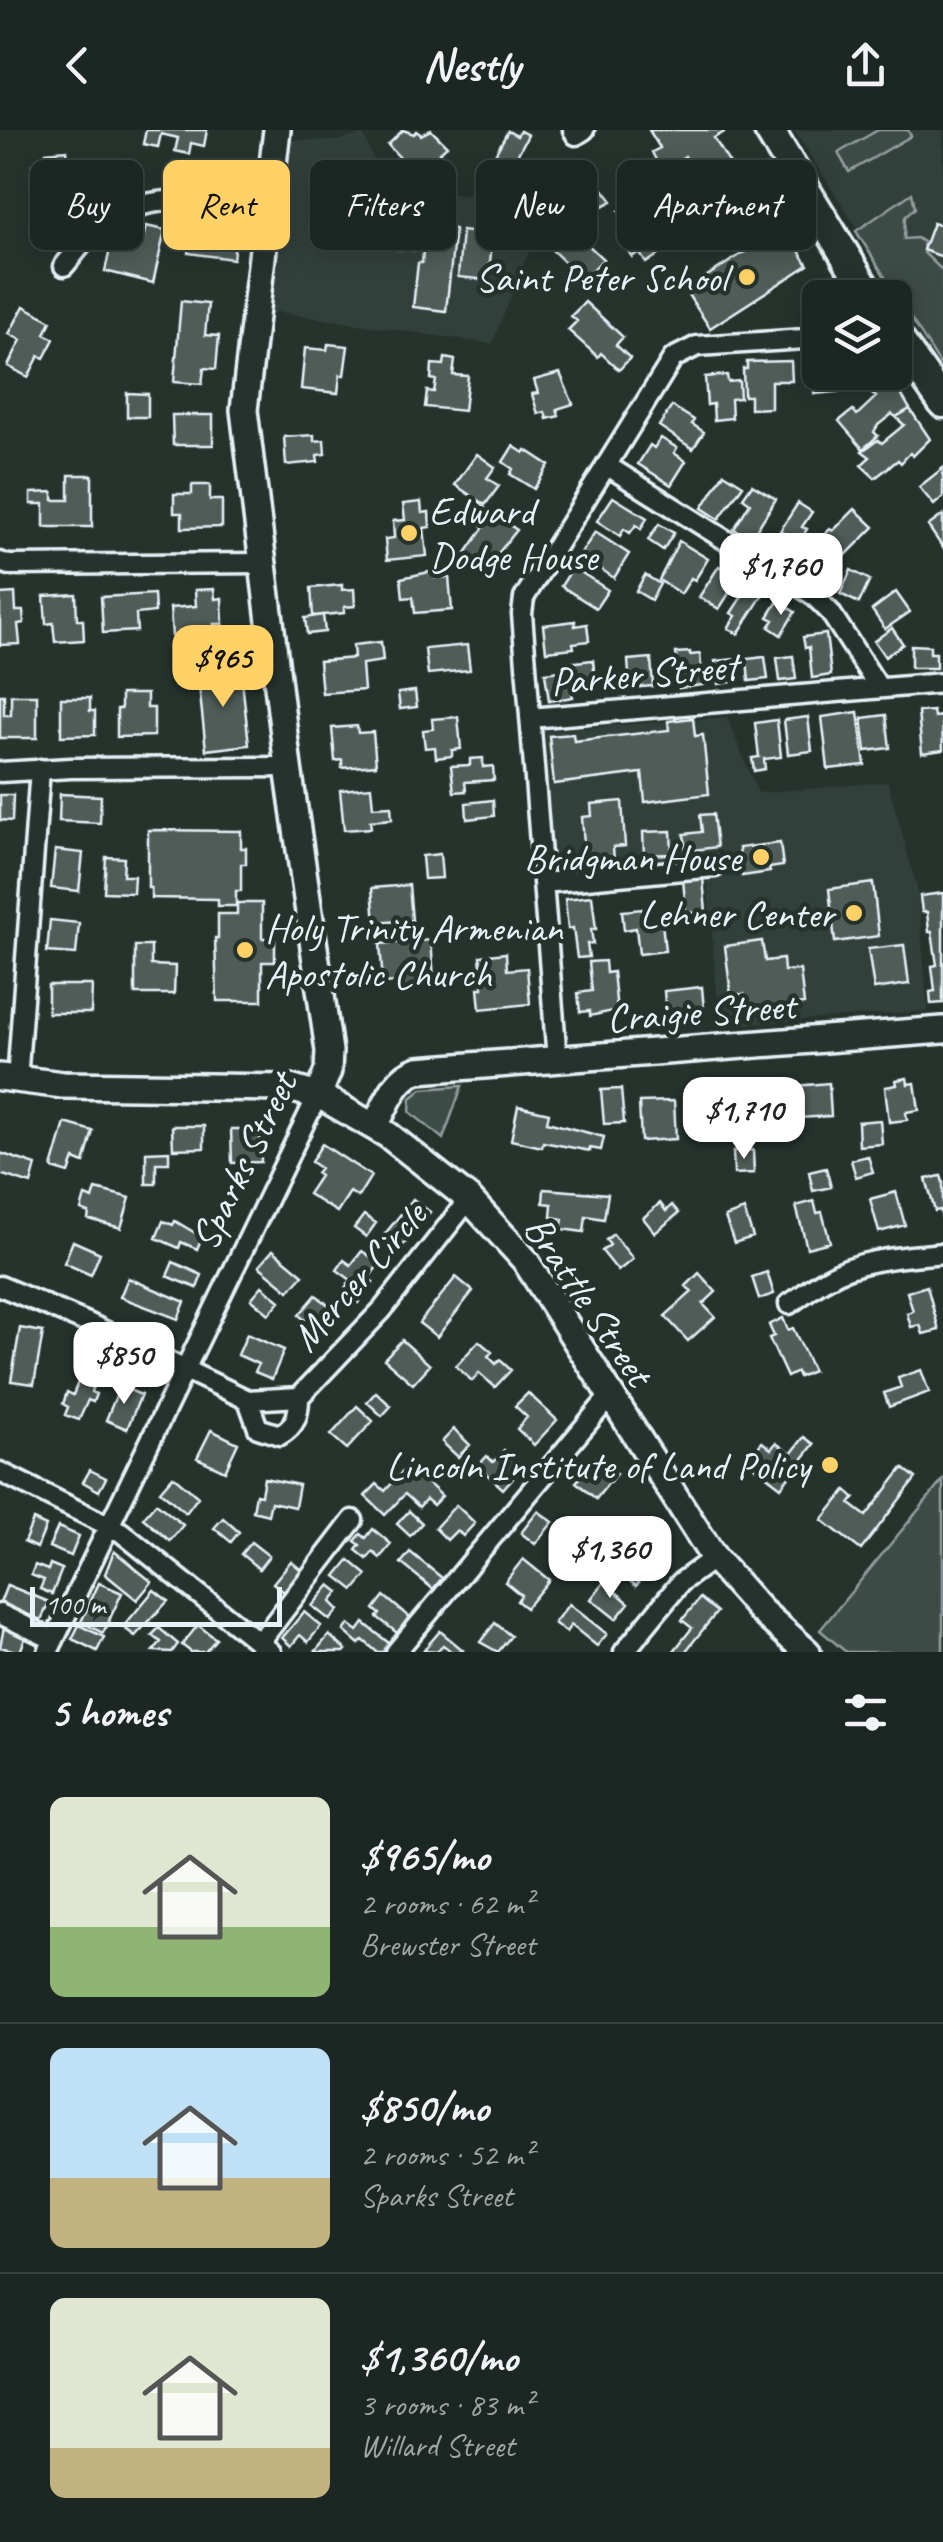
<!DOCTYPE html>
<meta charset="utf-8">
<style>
:root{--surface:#1c2622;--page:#29322f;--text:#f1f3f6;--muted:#a0a5a5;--line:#3a4340;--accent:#ffd166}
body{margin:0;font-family:Caveat,sans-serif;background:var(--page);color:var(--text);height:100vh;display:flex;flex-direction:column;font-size:38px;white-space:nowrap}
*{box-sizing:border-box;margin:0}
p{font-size:32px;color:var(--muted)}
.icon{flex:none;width:55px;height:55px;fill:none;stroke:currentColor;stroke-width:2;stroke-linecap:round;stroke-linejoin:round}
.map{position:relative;height:1522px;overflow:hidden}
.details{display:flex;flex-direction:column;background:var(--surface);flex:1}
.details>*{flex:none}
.banner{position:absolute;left:30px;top:30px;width:885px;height:90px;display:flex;gap:20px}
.tools{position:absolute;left:802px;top:150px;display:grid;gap:20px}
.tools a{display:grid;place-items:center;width:110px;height:110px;border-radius:15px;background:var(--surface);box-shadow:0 5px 25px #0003,0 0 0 2px var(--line);font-size:50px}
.scale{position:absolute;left:30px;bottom:25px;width:252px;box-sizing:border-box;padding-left:10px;border:5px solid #e8f1f8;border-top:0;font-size:28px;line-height:35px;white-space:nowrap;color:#e8f1f8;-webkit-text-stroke:8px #26332d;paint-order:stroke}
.price{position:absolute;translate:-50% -85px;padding:0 22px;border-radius:20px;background:#fff;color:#222;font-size:32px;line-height:65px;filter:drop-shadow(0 2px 5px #0008)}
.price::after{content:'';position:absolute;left:50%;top:60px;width:30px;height:22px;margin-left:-15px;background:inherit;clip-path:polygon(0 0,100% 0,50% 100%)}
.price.selected{background:var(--accent);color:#111}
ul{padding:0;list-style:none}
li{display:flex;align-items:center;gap:30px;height:250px;padding:0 50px}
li+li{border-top:2px solid var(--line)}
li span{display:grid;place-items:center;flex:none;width:280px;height:200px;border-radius:15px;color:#555}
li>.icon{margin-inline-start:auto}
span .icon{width:120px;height:120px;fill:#fffc;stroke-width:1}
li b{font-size:42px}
h2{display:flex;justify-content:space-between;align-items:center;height:120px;padding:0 50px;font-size:42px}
.pill{padding:0 35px;border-radius:15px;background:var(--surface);box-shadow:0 5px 25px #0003,0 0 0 2px var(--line);font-size:35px;line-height:90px}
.pill.selected{background:var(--accent);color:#111}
header{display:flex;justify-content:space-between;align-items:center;height:130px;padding:0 50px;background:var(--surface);font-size:45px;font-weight:700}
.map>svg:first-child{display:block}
.built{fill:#333f3a}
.green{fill:#3e4b47;stroke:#939ea0;stroke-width:2.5}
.building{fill:#505c59;stroke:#e8f1f8;stroke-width:2.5}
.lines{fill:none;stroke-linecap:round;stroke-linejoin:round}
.street-casing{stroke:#e8f1f8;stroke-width:25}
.secondary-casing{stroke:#e8f1f8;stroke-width:32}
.primary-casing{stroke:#e8f1f8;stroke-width:35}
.street{stroke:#26332d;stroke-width:18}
.secondary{stroke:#26332d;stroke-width:25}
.primary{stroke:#26332d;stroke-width:28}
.poi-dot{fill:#ffd166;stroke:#26332d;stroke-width:4}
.labels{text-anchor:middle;stroke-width:9;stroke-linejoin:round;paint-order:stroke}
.poi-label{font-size:40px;fill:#e8f1f8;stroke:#26332d;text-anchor:end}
.street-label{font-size:40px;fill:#e8f1f8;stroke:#26332d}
</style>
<header><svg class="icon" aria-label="back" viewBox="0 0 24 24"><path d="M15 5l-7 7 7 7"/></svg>Nestly<svg class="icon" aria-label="share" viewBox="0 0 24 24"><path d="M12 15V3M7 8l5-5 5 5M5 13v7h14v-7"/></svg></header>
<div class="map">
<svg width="943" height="1522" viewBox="0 0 943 1522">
<rect width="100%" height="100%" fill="#26332d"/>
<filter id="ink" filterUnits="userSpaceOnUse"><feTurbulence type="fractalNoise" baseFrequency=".01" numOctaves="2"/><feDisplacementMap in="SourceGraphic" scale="20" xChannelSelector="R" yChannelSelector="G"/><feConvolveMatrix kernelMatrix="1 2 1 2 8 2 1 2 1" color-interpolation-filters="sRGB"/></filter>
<g filter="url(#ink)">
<path class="built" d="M794 0H943V232Z
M363 4 384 54 479 66V46L561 41 492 214 270 181 291 10 337 11Z
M727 587 758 663 888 652 917 758 928 881 720 896 707 749 734 746V735L728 724 718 720 699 729 554 741 545 601Z"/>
<path class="green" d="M878 0H908L911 6 849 42 838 23Z
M912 63 915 78 905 87 904 109 917 108 923 112 924 123 943 141V239L856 101Z
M462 956 443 1009 410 982 411 968 422 959Z
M943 1350V1522H846L820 1500Z"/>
<path class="building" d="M146 0H207L204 16 191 13 189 24 175 21 178 8 161 4 158 17 143 14Z
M403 0 414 4 417 1 421 5 431 0 447 16 421 39 411 29 406 34 388 15Z
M649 0H728L714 8 739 49 709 67 685 26 668 37 664 31 658 34 652 22 660 18Z
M508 1 517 6 520 1 528 5 510 39 492 30Z
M67 20 68 31 85 29 87 48 34 53 32 35 47 34 46 22Z
M593 46 612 71 601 77 585 112 603 129 583 150 550 118 581 52Z
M520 50 541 52 539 70 531 69 529 87 516 86 515 95 488 92 490 65 498 66 499 54 512 56 511 62 518 63Z
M638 69 655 96 663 92 676 113 646 133 639 122 632 127 624 115 636 108 619 81Z
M399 92 455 99 446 181 413 177 418 133H422L423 121 396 119Z
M933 93 943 96V127L923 120Z
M146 96 165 100 153 153 105 141 111 115 125 119 127 113 131 114 132 111 142 113Z
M784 97 808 135 710 198 685 160Z
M191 100 236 106 233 129 188 123Z
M462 101 493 105 488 150 458 147Z
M181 171 208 174 205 205 219 206 216 239 204 238 202 254 174 252Z
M585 172 623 207 616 215 630 228 619 240 601 223 598 227 568 200 577 191 571 186Z
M24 176 51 191 45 204 54 209 44 228 39 226 28 247 8 236 21 210 9 204Z
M328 214 348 216 344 245H340L338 263 301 259 305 218 327 220Z
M445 228 455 230 453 245 468 246 464 281 425 277 427 261 434 262 436 250 431 249 432 234 444 235Z
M817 229H820V242H888L910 279 896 287 892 284 878 295 874 302 878 306 863 319 839 291 853 280 857 285 876 267 865 259 814 264Z
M791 231 792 251H771V278L750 279V266H744L743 239H747V232Z
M560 243 573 274 557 279 559 286 547 289 545 282 538 284 532 264 538 263 534 250Z
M727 245 728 252 739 251 740 268 731 269 732 288 714 290 713 274 707 275 705 247Z
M127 263 148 264V287H127Z
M672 276 694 290 692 294 704 302 693 319 659 296Z
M910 279 930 309 913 326 910 323 901 333 898 330 875 348 861 335 870 327 862 321 878 310 882 313 904 295 896 287Z
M172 285H213V315H173Z
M314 305V311L324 310 325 324 317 325 318 332 286 335 284 307Z
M661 308 677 318 674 323 686 331 671 355 638 334 650 315 654 318Z
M513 316 524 323 526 320 549 335 534 359 510 344 513 339 503 332Z
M477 324 495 337 487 348 499 356 485 375 455 355Z
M943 338V367L934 375 919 357Z
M724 343 743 355 719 389 702 378Z
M69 345H92V397H44V374H31V363L53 362V370H69Z
M192 355H210V370H222V397L182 398V383H174V364H192Z
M752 355 776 369 751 409 734 399 750 373 743 368Z
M613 367 647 388 641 399 636 395 630 403 624 399 620 406 597 391Z
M421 372 422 383 429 382 430 397 424 398 427 426 387 430 385 409 394 408 393 391 405 390 403 374Z
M798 373 812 382 802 397 807 399 799 413 780 401Z
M480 375 517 400 487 437 466 423 484 397 471 388Z
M855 379 874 397 835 436 838 440 825 453 807 436 820 422 816 418 825 410 822 407 830 399 833 401Z
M943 385V418L928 396Z
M659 394 674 403 663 420 648 410Z
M595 402 629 424 614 448 580 425Z
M679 411 708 429 695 450 691 448 681 464 659 450Z
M719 436 739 448 719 479 699 467Z
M573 437 608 460 596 478 561 456Z
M851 440 870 450 859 473 840 464Z
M434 441 435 448 449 447 452 480 415 483 413 467 403 468 401 448Z
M645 445 660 454 651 470 636 461Z
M750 454 764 463 738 504 728 498 736 486 731 483Z
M342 455V460L354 459 355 476 344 477V483L313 486 311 458Z
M214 459 215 469 222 468 223 494H214L215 503 172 506 170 478 196 476 195 460Z
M896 462 910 482 885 499 872 480Z
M15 463 16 481H23L24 493 18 494 20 514 0 515V464Z
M76 464 77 490H83L84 510 55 512 53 493 46 494 44 466Z
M154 464 155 482 136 484 137 501 103 503 101 467Z
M778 471 795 482 781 505 769 497 774 490 768 487Z
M323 485 325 502 307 504 305 488Z
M575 491V496L587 494 589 511 573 513 574 518 546 521 543 495Z
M892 498 903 514 885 527 874 511Z
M826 504 831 545 812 548 809 517 805 518 803 507Z
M204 506H223V523H204Z
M381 512 383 531 362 534 364 560 322 563 319 531 354 528 353 515Z
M467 515 470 540 428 544 425 519Z
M911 515 930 516V523H936V538H911Z
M690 522V525L700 524 703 555 679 558 676 523Z
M793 526 796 549 780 551 777 528Z
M765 527 768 549 749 551 747 529Z
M651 528 653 556 630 558 628 530Z
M735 529 738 551 718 554 715 531Z
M593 530 595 548 579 550 580 559 572 561 573 567 549 571 545 543 568 540 567 533Z
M241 541 249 615 206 620 198 546Z
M415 561 417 577 400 579 398 563Z
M121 564H147V578H154V606L117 607V579H121Z
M0 565H4V585H11V565H37V608H0Z
M61 568H90V581H95V605L61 606Z
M933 581 934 587 942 586 943 620 922 623 918 582Z
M858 582 865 635 828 639 822 587Z
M886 585 890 618 866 621 862 588Z
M458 587 461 619 452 620V626L436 628 435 617 425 618 423 600 433 599 432 589Z
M808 587 812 621 788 624 784 590Z
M693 588 695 606 703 605 709 664 645 672 642 643 554 654 549 606 573 604 574 611 669 600 668 591Z
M777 590 781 627 764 629 765 639 754 641 752 628 759 627 755 593Z
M357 596 358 603 373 602 376 635 342 638V630L335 631 332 598Z
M483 628V637L493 636 494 650 465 652 466 661 454 662 451 636 470 635V629Z
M371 657 373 677 391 676 392 689 370 691 371 698 344 700 340 660Z
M60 664 101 666 100 693 59 691Z
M0 665H13L12 691 0 690Z
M493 670 494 686 467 689 466 673Z
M622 671 625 716 613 717 614 731 594 733V726L585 727 582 687 592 686 591 674Z
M713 684 717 717 686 721 684 704 702 702 700 685Z
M148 700 241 701V718H246V734H241V761H236V776H218V769L151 768V758H148Z
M671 701 672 724 644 725 643 702Z
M780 713 783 736 769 738 770 742 742 746 739 718Z
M55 720 83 723 79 761 51 758Z
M440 724 442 748 424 749 422 726Z
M106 727 124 728 123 746H134L133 763 104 762Z
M703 748 706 782 686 783 683 749Z
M873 753 879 806 835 812 829 759Z
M409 755 412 790 375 793 372 758Z
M943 763V873L931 874 930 862 935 861 932 836 937 835 932 802H929L927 782H922L920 766Z
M592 766 596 799H591L593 814H587L589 827 577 828 573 798 568 799 565 769Z
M237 773H262V808H275V832H262V871H217L215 808H218V784H237Z
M642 779 643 794 662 792 665 821 639 824 636 798 624 800 622 781Z
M50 790 79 793 76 824 47 822Z
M431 810 434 849 419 850 420 858 396 860V852L383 853 380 814Z
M762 811 765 831 783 829 784 841 800 840 804 874 746 881 744 864 731 865 725 816Z
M904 815 909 854 874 859 868 819Z
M135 816H151V835L175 836 174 864H135Z
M506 823 507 840 527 838 530 874 480 879 478 858H483L480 826Z
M605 831 606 843 613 842 617 880 590 886V881L580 882 578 863 592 861 589 832Z
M48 855H92L91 883H48Z
M702 857 704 880 666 884 664 861Z
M907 948 908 954 915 953 919 980 906 982 907 990 889 992 885 957 897 955 896 950Z
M829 953 831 986 798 988 795 956Z
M736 955 737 988H728V980L706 981 705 957Z
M621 959 624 993 604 994 601 960Z
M674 971 676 1009 641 1011 639 972Z
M518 976 549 983 547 992 604 1007 601 1020 590 1018V1021L543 1012 542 1017 511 1010Z
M880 990 882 1014 859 1016 858 992Z
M65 993 93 1001 84 1033 74 1029 69 1043 52 1038Z
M172 996H204V1018L173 1019Z
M231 999H260L261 1032 232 1033Z
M322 1014 371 1046 358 1067 350 1062 337 1082 308 1064 320 1046 316 1043 320 1038 311 1032Z
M753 1020 754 1043 734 1044 733 1021Z
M169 1021V1033H156V1054H146V1022Z
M0 1023 36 1035 31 1054 0 1044Z
M868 1026 873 1042 856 1047 851 1030Z
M826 1038 831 1057 813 1061 809 1042Z
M941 1046 943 1052V1092L940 1080 935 1081 926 1049Z
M96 1059 130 1068 121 1098 88 1089 89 1083 81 1080 85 1066 93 1069Z
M544 1059 608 1064 604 1089 586 1086 584 1102 561 1099 563 1089 551 1087 552 1074 543 1073Z
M896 1062 905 1095 879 1102 870 1069Z
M413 1069 430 1082 401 1118 384 1105Z
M814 1071 817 1083 822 1082 830 1112 807 1118 796 1076Z
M660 1073 666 1081 672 1075 679 1083 655 1103 643 1088Z
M744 1080 753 1107 734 1113 725 1087Z
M364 1085 376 1093 366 1107 354 1098Z
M163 1091 173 1095 175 1091 202 1107 197 1119 181 1112 179 1118 156 1108Z
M613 1104 633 1129 618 1141 602 1121 610 1115 606 1110Z
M73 1111 100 1123 91 1145 64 1133Z
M273 1120 303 1145 289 1161 259 1136Z
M362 1121 380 1133 368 1149 373 1152 358 1173 343 1162 351 1150 337 1140 344 1130 351 1135Z
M173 1132 202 1145 197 1158 167 1146Z
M767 1142 774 1164 759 1169 752 1147Z
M699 1143 716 1162 703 1174 715 1187 688 1211 665 1186 692 1162 686 1156Z
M456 1147 473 1161 437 1207 419 1193Z
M128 1148 185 1172 178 1189 120 1167Z
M262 1156 280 1171 269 1184 251 1169Z
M927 1156 939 1200 923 1204 920 1195 911 1197 907 1183 913 1181 907 1162Z
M316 1165 336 1181 318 1201 299 1185Z
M783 1188 788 1200 793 1198 813 1241 799 1247 797 1242 787 1247 769 1208 774 1206 769 1195Z
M20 1198 43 1202 34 1254 11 1251Z
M247 1204 284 1220 272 1249 255 1242 258 1234 238 1225Z
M402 1210 430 1235 413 1254 384 1229Z
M479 1211 492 1222 488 1226 496 1234 500 1230 511 1240 495 1257 479 1243 472 1251 456 1236Z
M83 1239 97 1245 91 1262 96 1264 93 1272 88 1270 79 1290 65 1285 68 1277 63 1274 67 1262 73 1265Z
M921 1240 929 1262 889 1277 884 1263 901 1257 898 1248Z
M120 1256 141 1265 127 1299 106 1290Z
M376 1262 391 1276 382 1286 367 1272Z
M528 1263 557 1290 534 1315 517 1299 527 1287 515 1276Z
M357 1276 373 1291 347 1319 331 1305Z
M454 1299 470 1315 458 1327 442 1312Z
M211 1300 238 1313 225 1341 197 1328Z
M804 1307 814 1314 781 1357 747 1331 762 1312 771 1319 776 1313 791 1324Z
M504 1320 522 1337 503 1359 478 1336 487 1326 493 1332Z
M596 1327 616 1344 596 1369 576 1352Z
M903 1338 916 1348 861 1420 822 1390 846 1360 855 1368 850 1374 866 1386Z
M90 1340 106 1348 99 1361 83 1352Z
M403 1341 412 1349 417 1343 442 1366 433 1375 426 1369 419 1377 405 1364 385 1385 365 1366 377 1354 385 1361Z
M173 1346 198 1367 186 1383 160 1361Z
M264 1348 299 1355 295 1377 271 1372 268 1385 253 1381 256 1364 261 1365Z
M156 1373 183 1395 170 1411 143 1388Z
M456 1375 475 1393 463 1406 457 1400 447 1410 435 1398Z
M409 1381 422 1393 410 1406 397 1394Z
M538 1381 553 1392 535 1414 521 1403Z
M223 1388 239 1402 231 1412 214 1398Z
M33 1390 46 1396 37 1418 24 1412Z
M58 1397 79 1406 71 1426 49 1417Z
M637 1398 664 1420 636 1456 625 1447 635 1434 618 1421Z
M373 1399 391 1414 380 1428 373 1422 367 1429 356 1420 360 1415 355 1411 361 1404 366 1408Z
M251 1412 269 1426 259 1439 241 1424Z
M114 1421 152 1452 137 1470 105 1444Z
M410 1422 442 1448 433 1459 401 1433Z
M523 1429 549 1450 526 1478 517 1471 521 1465 505 1452Z
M349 1430 367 1445 354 1460 336 1446Z
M291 1431 308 1446 290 1467 273 1453Z
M50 1434 62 1439 52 1464 40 1459 44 1450 31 1445 35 1435 48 1440Z
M604 1452 629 1473 616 1489 591 1469Z
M99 1453 122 1463 103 1503 81 1492Z
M7 1455 49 1472 41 1490 0 1473Z
M330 1455 339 1462 331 1472 339 1480 330 1490 312 1476Z
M154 1460 168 1471 135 1506 123 1497Z
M384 1466 409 1487 397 1503 377 1487 380 1484 374 1479Z
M700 1468 717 1482 685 1522H673L692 1498 682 1490Z
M569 1474 607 1504 597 1516 571 1495 566 1502 554 1493Z
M304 1482 321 1496 308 1512 300 1505 291 1516 282 1508Z
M364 1493 390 1514 383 1522H377L363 1510 359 1514 344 1501 349 1494 358 1501Z
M495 1493 511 1506 498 1522 480 1512Z
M79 1495 104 1507 97 1521 72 1509Z
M198 1495 216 1509 205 1522H191L182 1515Z
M4 1497 26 1506 20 1522 0 1517Z
M159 1498 178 1514 172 1522 153 1521 161 1512 152 1505Z
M440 1501 463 1520 461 1522H452L443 1515 437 1522 423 1521Z
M329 1505 346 1520 344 1522H315Z"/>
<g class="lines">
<g class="street-casing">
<path id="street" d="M573 0 576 5 584 0
M64 136C75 123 87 106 101 95 149 58 213 72 269 76
M606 335 813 465 830 482 879 558
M0 432 9 435 263 433
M530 588 943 553
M0 642 71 638 288 637
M543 753 715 737
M557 930 522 484 524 468 673 228 697 216 820 208
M17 951 40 639
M0 1156 88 1193 248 1270 299 1267 382 1180 469 1069
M789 1174C802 1166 814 1155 828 1148 861 1128 906 1127 943 1123
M248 1270 258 1298 280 1305C296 1296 299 1284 299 1267
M0 1342 121 1402 271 1522
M0 1484 54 1510
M259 1513 353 1390
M48 1522 318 965
M396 1522 610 1266
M624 1522 681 1452 714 1428"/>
</g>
<g class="secondary-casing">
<path id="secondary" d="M277 0 244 280 288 637 329 921 328 941 318 965
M0 947 63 955 290 958 324 968 388 1005 469 1069 525 1130 714 1428 761 1481 807 1522
M375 995C387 975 394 948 418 940L943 900"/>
</g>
<g class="primary-casing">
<path id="primary" d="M769 0 871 168
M895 204 943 273"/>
</g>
<use href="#street" class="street"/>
<use href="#secondary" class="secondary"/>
<use href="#primary" class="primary"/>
</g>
</g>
<g class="poi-dot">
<circle cx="747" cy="147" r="10"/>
<circle cx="409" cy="403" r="10"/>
<circle cx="761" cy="727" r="10"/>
<circle cx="854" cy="783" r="10"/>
<circle cx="245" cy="820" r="10"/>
<circle cx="830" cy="1335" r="10"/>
</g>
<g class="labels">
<g class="poi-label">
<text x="727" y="161">Saint Peter School</text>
<text x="429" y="394" text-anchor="start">Edward<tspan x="429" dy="46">Dodge House</tspan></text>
<text x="741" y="741">Bridgman House</text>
<text x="834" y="797">Lehner Center</text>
<text x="265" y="811" text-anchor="start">Holy Trinity Armenian<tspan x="265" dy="46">Apostolic Church</tspan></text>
<text x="810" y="1349">Lincoln Institute of Land Policy</text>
</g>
<g class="street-label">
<text transform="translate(644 543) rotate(-5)" y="14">Parker Street</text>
<text transform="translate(701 881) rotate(-4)" y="14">Craigie Street</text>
<text transform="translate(243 1031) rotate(-64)" y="14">Sparks Street</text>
<text transform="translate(358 1146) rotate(-49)" y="14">Mercer Circle</text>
<text transform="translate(589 1170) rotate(56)" y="14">Brattle Street</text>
</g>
</g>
</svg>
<div class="tools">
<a><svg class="icon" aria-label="layers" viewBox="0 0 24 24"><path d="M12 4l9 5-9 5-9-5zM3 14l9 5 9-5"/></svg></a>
</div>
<div class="scale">100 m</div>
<b class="price" style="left:781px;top:488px">$1,760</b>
<b class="price selected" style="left:223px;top:580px">$965</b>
<b class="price" style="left:744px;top:1032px">$1,710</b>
<b class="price" style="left:124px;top:1277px">$850</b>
<b class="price" style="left:610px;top:1471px">$1,360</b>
<div class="banner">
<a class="pill">Buy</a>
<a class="pill selected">Rent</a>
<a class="pill">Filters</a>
<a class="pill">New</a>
<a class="pill">Apartment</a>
</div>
</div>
<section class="details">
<h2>5 homes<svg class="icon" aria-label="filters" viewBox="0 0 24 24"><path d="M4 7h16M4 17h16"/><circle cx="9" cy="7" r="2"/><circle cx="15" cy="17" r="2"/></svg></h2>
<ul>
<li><span style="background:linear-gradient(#dfe7d0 65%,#8fb573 0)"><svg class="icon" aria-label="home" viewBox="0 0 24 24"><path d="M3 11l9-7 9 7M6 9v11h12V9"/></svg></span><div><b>$965/mo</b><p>2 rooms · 62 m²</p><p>Brewster Street</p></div></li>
<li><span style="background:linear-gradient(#bfe0f5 65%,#c2b280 0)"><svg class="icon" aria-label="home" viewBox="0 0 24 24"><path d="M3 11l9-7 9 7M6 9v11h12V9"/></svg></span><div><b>$850/mo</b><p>2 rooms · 52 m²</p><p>Sparks Street</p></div></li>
<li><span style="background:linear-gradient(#dfe7d0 75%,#c2b280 0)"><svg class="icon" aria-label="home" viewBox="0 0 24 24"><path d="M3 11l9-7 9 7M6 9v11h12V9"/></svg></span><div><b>$1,360/mo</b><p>3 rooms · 83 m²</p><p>Willard Street</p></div></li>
</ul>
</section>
